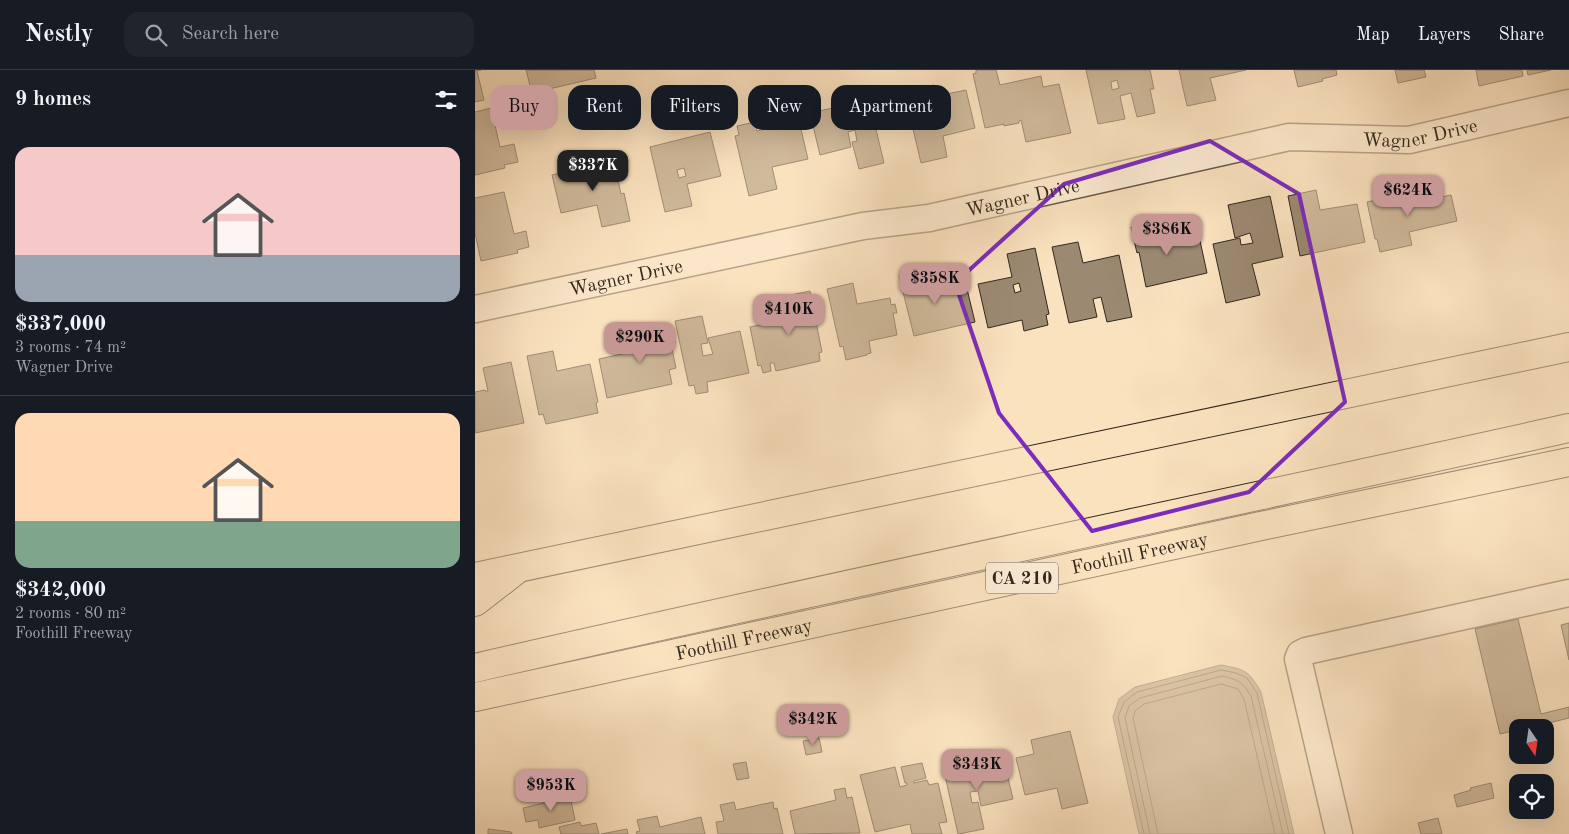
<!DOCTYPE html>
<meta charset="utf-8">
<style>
:root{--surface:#171b24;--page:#20242c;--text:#f1f3f6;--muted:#9ea1a6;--line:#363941;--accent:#c59692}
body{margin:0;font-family:"Old Standard TT",serif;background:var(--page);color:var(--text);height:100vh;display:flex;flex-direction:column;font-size:19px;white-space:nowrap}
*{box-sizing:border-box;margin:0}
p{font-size:16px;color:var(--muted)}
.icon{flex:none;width:28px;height:28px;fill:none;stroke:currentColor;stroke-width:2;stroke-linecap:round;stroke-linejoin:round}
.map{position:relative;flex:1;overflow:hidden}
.drawer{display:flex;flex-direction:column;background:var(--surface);width:475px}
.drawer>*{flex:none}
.banner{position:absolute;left:15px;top:15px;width:475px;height:45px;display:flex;gap:10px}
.needle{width:32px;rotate:167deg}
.fabs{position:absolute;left:1034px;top:649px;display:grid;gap:10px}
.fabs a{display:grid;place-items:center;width:45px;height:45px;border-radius:10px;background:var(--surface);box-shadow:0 5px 20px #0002;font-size:25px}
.price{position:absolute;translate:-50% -42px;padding:0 11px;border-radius:10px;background:var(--accent);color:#111;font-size:16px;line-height:32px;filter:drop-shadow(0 1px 2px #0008)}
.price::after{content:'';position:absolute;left:50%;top:30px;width:15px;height:11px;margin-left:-8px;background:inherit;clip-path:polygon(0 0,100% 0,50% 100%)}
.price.current{background:#222;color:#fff}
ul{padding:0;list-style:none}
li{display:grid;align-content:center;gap:10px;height:265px;padding:0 15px}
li+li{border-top:1px solid var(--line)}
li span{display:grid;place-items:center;height:155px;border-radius:15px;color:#555}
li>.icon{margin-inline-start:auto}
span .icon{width:90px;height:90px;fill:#fffc;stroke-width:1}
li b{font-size:21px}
h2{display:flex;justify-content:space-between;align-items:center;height:60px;padding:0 15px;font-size:21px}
.pill{padding:0 18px;border-radius:15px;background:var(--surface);box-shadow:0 5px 20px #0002;font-size:18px;line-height:45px}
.pill.current{background:var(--accent);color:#111}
header{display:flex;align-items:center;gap:30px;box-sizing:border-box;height:70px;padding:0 25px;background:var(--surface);border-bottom:1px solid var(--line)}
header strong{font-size:24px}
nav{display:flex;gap:28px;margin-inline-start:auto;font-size:18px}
.search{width:350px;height:45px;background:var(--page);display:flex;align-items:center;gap:12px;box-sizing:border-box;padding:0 18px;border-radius:15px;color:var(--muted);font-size:19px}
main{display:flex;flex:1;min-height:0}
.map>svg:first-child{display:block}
.water{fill:#b7a388;stroke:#82725e}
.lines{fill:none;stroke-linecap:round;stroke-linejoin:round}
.shore{stroke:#746653;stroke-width:1}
.building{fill:#9b8972;stroke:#32281e;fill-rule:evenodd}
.minor-casing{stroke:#645646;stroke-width:29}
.highway-casing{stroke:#32281e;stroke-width:30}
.minor{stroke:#fcecd5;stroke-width:26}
.highway{stroke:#fbe2bf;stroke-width:28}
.marked{fill:none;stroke:#7b2cbf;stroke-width:4;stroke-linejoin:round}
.labels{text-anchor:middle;stroke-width:5;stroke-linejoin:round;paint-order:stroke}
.shield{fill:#fcecd5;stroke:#6f6355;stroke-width:1}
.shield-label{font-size:18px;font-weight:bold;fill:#32281e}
.street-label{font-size:19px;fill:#32281e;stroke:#fcecd5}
</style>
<header>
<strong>Nestly</strong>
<div class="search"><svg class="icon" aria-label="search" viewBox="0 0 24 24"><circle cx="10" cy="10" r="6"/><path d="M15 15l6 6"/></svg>Search here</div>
<nav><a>Map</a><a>Layers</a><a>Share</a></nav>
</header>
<main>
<section class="drawer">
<h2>9 homes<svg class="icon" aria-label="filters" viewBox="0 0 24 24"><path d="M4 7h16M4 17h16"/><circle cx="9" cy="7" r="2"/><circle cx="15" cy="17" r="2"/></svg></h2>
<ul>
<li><span style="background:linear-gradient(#f6c9c9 70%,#9aa5b1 0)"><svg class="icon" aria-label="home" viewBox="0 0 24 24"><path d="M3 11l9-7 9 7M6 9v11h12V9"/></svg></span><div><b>$337,000</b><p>3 rooms · 74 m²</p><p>Wagner Drive</p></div></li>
<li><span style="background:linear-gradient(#ffd9b3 70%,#7fa58c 0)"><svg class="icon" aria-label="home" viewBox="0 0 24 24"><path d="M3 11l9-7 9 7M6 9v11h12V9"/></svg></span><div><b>$342,000</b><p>2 rooms · 80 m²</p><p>Foothill Freeway</p></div></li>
</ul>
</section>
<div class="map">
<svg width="1094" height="764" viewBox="0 0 1094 764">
<rect width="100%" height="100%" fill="#fbe2bf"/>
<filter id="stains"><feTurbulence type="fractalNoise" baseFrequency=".004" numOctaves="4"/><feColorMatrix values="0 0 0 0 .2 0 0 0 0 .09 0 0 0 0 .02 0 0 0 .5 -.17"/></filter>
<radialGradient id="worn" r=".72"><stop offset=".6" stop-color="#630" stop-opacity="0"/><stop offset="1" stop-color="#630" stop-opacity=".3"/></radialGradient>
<path class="water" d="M746 595C771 600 773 600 786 622L819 764H664L638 647 644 629 660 617Z"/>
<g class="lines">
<path class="shore" d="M669 764 643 647 649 632 662 622 746 600 761 603 772 608 782 623 814 764
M675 764 650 648 654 636 665 628 747 606C763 610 767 611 776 626L808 764
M683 764 658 648 660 641 669 634 746 614 763 619 769 629 800 764"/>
</g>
<path class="building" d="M0 0H6L2 1 9 30 0 32Z
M51 0H119L121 8 57 23Z
M501 0H521L525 15 566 6 568 17 584 14 596 63 551 72 546 50 544 51V53L529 56V54L510 58 498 4 501 3Z
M611 0H675L679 19H675L680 43 662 47 656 23 645 26 650 49 623 54ZM642 10 644 18 637 20 636 12Z
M704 0H771L735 8 741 30 712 36Z
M819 0H861L862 5 847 9 848 11 823 17Z
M920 0H949L951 7 923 13Z
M1001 0H1047L1048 6 1004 16Z
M1052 0H1076L1053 5Z
M459 15 462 26 491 20 500 58 468 66 472 87 446 93 432 33 436 32 433 21Z
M394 30 409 93 384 99 377 72 382 71 380 60 373 62 376 77 345 85 335 43Z
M16 38 25 77 39 74 43 92 29 95 30 98 0 105V42Z
M324 51 333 89 297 97 302 119 274 126 260 66 264 65 262 56 280 52 282 61Z
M235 62 246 106 212 114 217 136 190 142 175 77ZM209 98 211 106 204 108 202 100Z
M139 91 146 124 149 123 155 151 127 157 122 135 86 143 77 105Z
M954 119 956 129 976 125 982 151 934 162 937 175 905 182 902 169H900L892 132Z
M841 120 845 140 882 134 890 172 825 186 813 126Z
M29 122 39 164 51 161 54 177 42 180 43 183 6 191 0 163V128Z
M795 126 808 187 777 194 785 225 751 233 738 174 765 168 766 175 778 173 775 163 760 168 753 135Z
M684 151 689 173 724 166 732 203 671 217 664 182 662 183 656 157Z
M603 172 608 193 644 185 657 247 632 252 626 227 618 229 622 247 594 253 577 177Z
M560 178 574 244 571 245 573 255 549 261 547 250 513 258 503 214 537 207 532 184ZM544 213 546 221 540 223 538 215Z
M452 200 457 222 491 215 500 252 439 266 424 206Z
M378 213 382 234 415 228 416 235 420 234 422 243H418L422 265 394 271 396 283 392 284V285L371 290 368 276 365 277 352 219Z
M335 221 347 282 344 283 345 291 301 301 299 293H295L296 301 288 303 286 295 283 296 275 257 293 253V251L308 248 309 250H311L306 227Z
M227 246 233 273 226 274 228 286 238 284 233 268 265 261 274 303 232 312 233 322 221 324 219 315 214 316 200 251Z
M184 254 188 270 195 268 194 264H198L200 273 196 274 201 298 194 300 197 314 132 328 124 289 161 281 156 260Z
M78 281 82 301 115 294 123 332 121 333 123 343 71 354 68 344 64 345 52 286Z
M36 292 49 353 0 363V322L10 320V321H13L8 298Z
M1043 549 1066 644 1094 637V648L1054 658H1042V660L1025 664 1000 559Z
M1094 553V590L1086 555Z
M595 661 613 733 587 739 582 718 550 725 541 688 559 684 556 670Z
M344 668 347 682 331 685 328 671Z
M528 687 538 729 506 736 503 721 495 722 497 733 503 732 509 759 483 764 469 701Z
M271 692 274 708 262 710 258 694Z
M447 693 451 708 439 711V713L452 710 454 715 463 713 472 752 464 753 467 764H437L435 754 400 762 385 705 420 697 425 717 432 715V713H430L426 697Z
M1016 713 1019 728 982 737 979 725 996 720 995 718Z
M370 718 372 728 377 727 385 763 320 764 315 741 361 730 359 720Z
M94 721 100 750 64 758 63 750 51 752 48 738 85 729 84 724Z
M259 732 261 740 298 732 299 739 302 738 308 764H243L241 752 249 751 245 735Z
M182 746 185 757 226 747 230 764H162L161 762 165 761 162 750Z
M963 748 967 764H946L943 753Z
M105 752 106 756 121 753 124 764H86L84 757Z
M13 759 36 762 37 764H13Z
M152 759 153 764H126Z"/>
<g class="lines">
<g class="minor-casing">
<g id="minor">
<path id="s1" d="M0 239 388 156 454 148 814 67 934 70 1094 33"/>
<path d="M864 764 823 589 825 584 831 581 1094 523"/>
</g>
</g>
<g class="highway-casing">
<g id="highway">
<path d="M0 507 1094 277"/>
<path d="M0 532 40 501"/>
<path d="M0 598C364 514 729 439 1094 358"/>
<path id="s2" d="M0 627 786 456 1094 392"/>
</g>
</g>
<use href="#minor" class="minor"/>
<use href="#highway" class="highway"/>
</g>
<path d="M0 0H1094V764H0ZM735 71 824 124 870 332 774 422 617 461 524 343 480 213 589 114Z" fill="#fbe2bf" fill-opacity=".55" fill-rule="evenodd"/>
<path class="marked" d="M735 71 824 124 870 332 774 422 617 461 524 343 480 213 589 114Z"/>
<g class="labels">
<rect class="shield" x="511" y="492.5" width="72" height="31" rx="4"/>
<g class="shield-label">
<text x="547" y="514">CA 210</text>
</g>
<g class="street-label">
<text dy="7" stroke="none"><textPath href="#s1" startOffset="964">Wagner Drive</textPath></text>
<text dy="7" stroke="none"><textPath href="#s1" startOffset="559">Wagner Drive</textPath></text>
<text dy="7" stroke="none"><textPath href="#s1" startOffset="154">Wagner Drive</textPath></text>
<text dy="7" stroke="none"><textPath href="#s2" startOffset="680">Foothill Freeway</textPath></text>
<text dy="7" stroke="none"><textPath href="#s2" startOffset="275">Foothill Freeway</textPath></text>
</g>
</g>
<rect width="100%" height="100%" filter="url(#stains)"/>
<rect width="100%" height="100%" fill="url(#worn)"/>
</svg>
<div class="fabs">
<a><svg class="needle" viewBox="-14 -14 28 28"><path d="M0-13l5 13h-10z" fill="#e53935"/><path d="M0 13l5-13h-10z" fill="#9ea1a6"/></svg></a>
<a><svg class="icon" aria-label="locate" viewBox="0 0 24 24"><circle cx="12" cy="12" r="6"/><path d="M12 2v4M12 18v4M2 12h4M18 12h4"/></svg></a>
</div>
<b class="price current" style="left:118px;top:122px">$337K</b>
<b class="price" style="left:933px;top:147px">$624K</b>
<b class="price" style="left:692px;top:186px">$386K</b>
<b class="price" style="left:460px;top:235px">$358K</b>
<b class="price" style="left:314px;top:266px">$410K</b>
<b class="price" style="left:165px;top:294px">$290K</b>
<b class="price" style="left:338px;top:676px">$342K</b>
<b class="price" style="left:502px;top:721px">$343K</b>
<b class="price" style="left:76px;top:742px">$953K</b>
<div class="banner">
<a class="pill current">Buy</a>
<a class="pill">Rent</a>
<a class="pill">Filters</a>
<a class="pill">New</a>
<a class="pill">Apartment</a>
</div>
</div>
</main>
